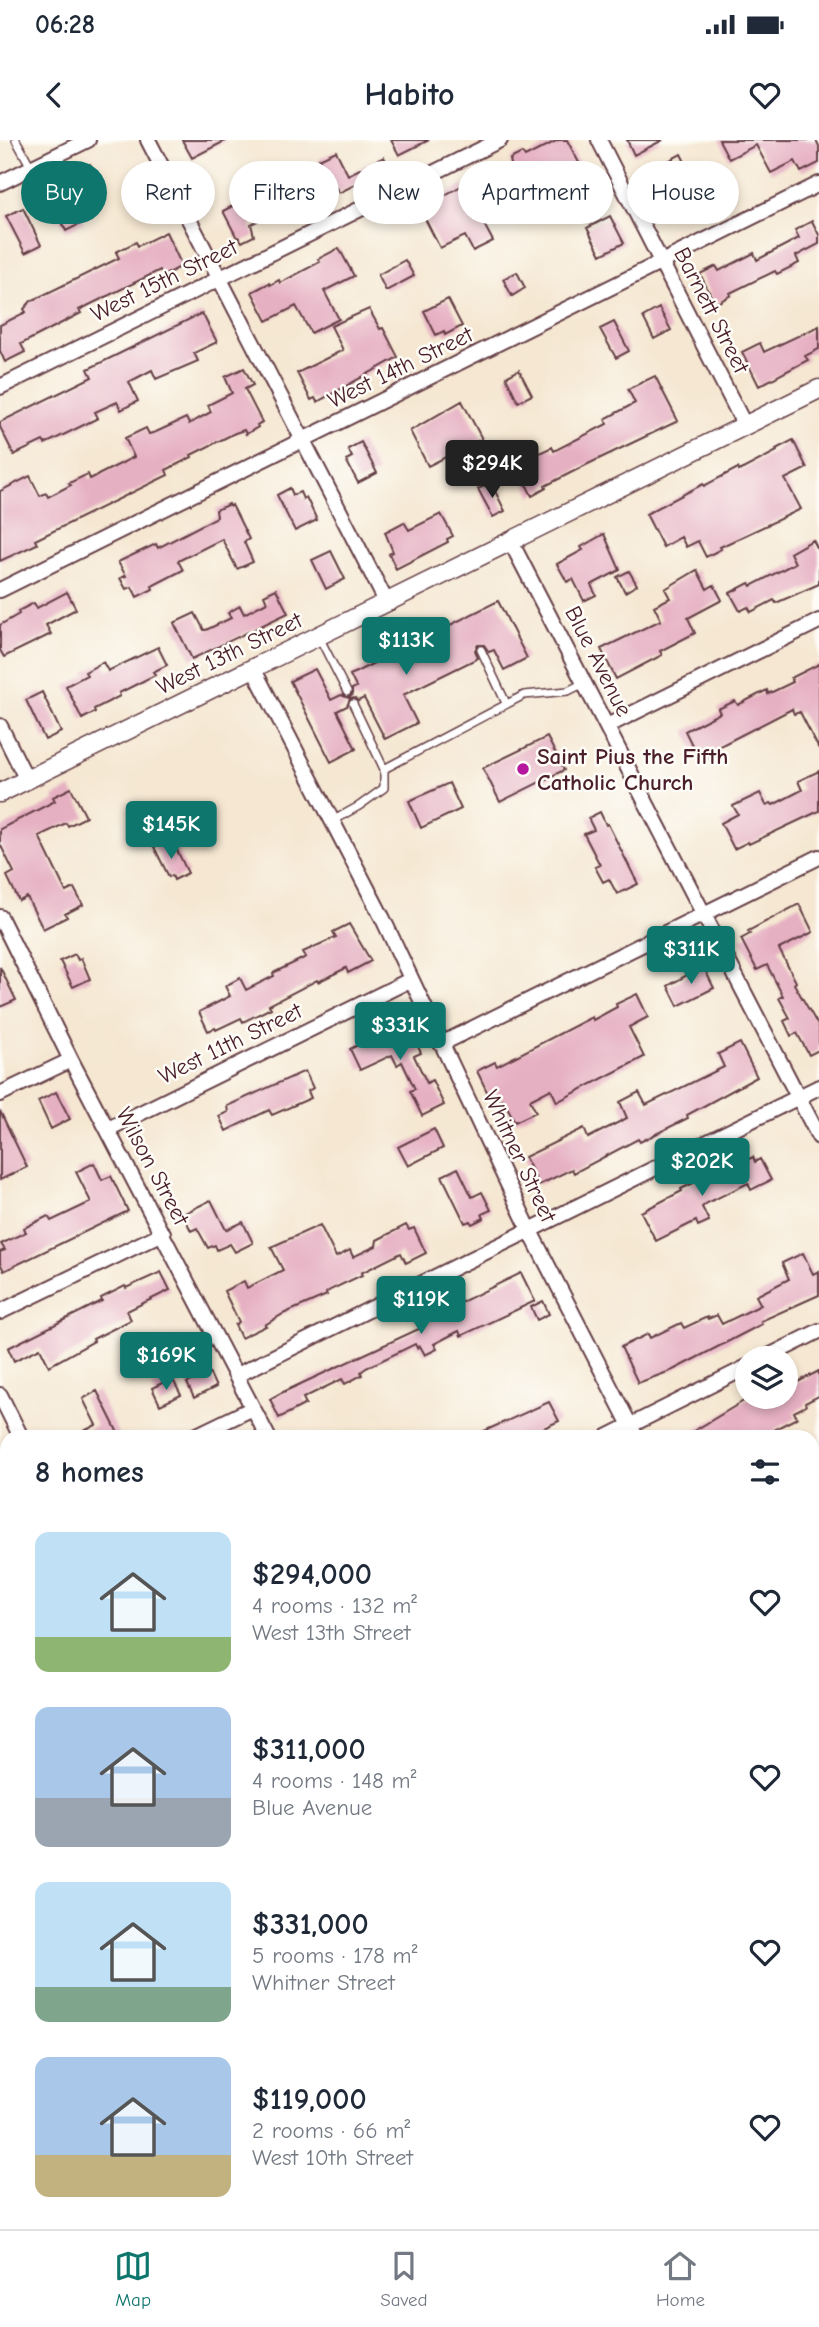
<!DOCTYPE html>
<meta charset="utf-8">
<style>
:root{--surface:#fff;--page:#f6f6f7;--text:#1f2937;--muted:#747a83;--line:#e0e1e3;--accent:#0f766e}
body{margin:0;font-family:"Comic Neue",sans-serif;background:var(--page);color:var(--text);height:100vh;display:flex;flex-direction:column;font-size:26px;white-space:nowrap}
*{box-sizing:border-box;margin:0}
p{font-size:23px;color:var(--muted)}
.icon{flex:none;width:38px;height:38px;fill:none;stroke:currentColor;stroke-width:2;stroke-linecap:round;stroke-linejoin:round}
.map{position:relative;flex:1;overflow:hidden}
.panel{position:absolute;left:0px;top:1290px;width:819px;height:800px;display:flex;flex-direction:column;background:var(--surface);border-radius:21px 21px 0 0;box-shadow:0 4px 10px #0003}
.panel>*{flex:none}
.hud{position:absolute;left:21px;top:21px;width:777px;height:63px;display:flex;gap:14px}
.controls{position:absolute;left:735px;top:1206px;display:grid;gap:14px}
.controls a{display:grid;place-items:center;width:63px;height:63px;border-radius:50%;background:var(--surface);box-shadow:0 4px 10px #0003;font-size:35px}
.price{position:absolute;translate:-50% -60px;padding:0 16px;border-radius:7px;background:var(--accent);color:#fff;font-size:23px;line-height:46px;filter:drop-shadow(0 2px 4px #0008)}
.price::after{content:'';position:absolute;left:50%;top:42px;width:21px;height:16px;margin-left:-10px;background:inherit;clip-path:polygon(0 0,100% 0,50% 100%)}
.price.on{background:#222;color:#fff}
ul{padding:0;list-style:none}
li{display:flex;align-items:center;gap:21px;height:175px;padding:0 35px}
li span{display:grid;place-items:center;flex:none;width:196px;height:140px;border-radius:14px;color:#555}
li>.icon{margin-inline-start:auto}
span .icon{width:84px;height:84px;fill:#fffc;stroke-width:1}
li b{font-size:30px}
h2{display:flex;justify-content:space-between;align-items:center;height:84px;padding:0 35px;font-size:30px}
.tag{padding:0 24px;border-radius:32px;background:var(--surface);box-shadow:0 4px 10px #0003;font-size:24px;line-height:63px}
.tag.on{background:var(--accent);color:#fff}
.status{display:flex;justify-content:space-between;align-items:center;height:49px;padding:0 35px;background:var(--surface);direction:ltr}
.status svg{height:19px;fill:currentColor}
header{display:flex;justify-content:space-between;align-items:center;height:91px;padding:0 35px;background:var(--surface);font-size:32px;font-weight:800}
.menu{display:flex;justify-content:space-around;align-items:center;height:98px;border-top:2px solid var(--line);background:var(--surface);font-size:19px;color:var(--muted)}
.menu a{display:grid;justify-items:center;gap:4px}
.menu .on{color:var(--accent)}
.map>svg:first-child{display:block}
.building{fill:#e6b0c3}
.lines{fill:none;stroke-linecap:round;stroke-linejoin:round}
.service-casing{stroke:#643d44;stroke-width:10}
.minor-casing{stroke:#643d44;stroke-width:18}
.tertiary-casing{stroke:#643d44;stroke-width:21}
.service{stroke:#fff;stroke-width:7}
.minor{stroke:#fff;stroke-width:14}
.tertiary{stroke:#fff;stroke-width:18}
.poi-dot{fill:#b5179e;stroke:#fdfcf7;stroke-width:2.5}
.labels{text-anchor:middle;stroke-width:5;stroke-linejoin:round;paint-order:stroke}
.street-label{font-size:23px;fill:#4a1f2b;stroke:#fdfcf7}
.poi-label{font-size:23px;font-weight:bold;fill:#4a1f2b;stroke:#fdfcf7;text-anchor:start}
</style>
<div class="status"><b>06:28</b><svg viewBox="0 0 49 12"><path d="M0 12V9h3v3zM5 12V6h3v6zM10 12V3h3v9zM15 12V0h3v12zM26 1h20v11H26zM47 4h2v5h-2z"/></svg></div>
<header><svg class="icon" aria-label="back" viewBox="0 0 24 24"><path d="M15 5l-7 7 7 7"/></svg>Habito<svg class="icon" aria-label="heart" viewBox="0 0 24 24"><path d="M12 20l-8-8c-3-5 5-10 8-4 3-6 11-1 8 4z"/></svg></header>
<div class="map">
<svg width="819" height="2089" viewBox="0 0 819 2089">
<rect width="100%" height="100%" fill="#fdfcf7"/>
<filter id="ink" filterUnits="userSpaceOnUse"><feTurbulence type="fractalNoise" baseFrequency=".0143" numOctaves="2"/><feDisplacementMap in="SourceGraphic" scale="14" xChannelSelector="R" yChannelSelector="G"/><feConvolveMatrix kernelMatrix="1 2 1 2 8 2 1 2 1" color-interpolation-filters="sRGB"/></filter>
<filter id="wash" filterUnits="userSpaceOnUse"><feTurbulence type="fractalNoise" baseFrequency=".00686" numOctaves="4" result="noise"/><feDisplacementMap in="SourceGraphic" scale="28" xChannelSelector="R" yChannelSelector="G"/><feGaussianBlur stdDeviation="1.57" result="paint"/><feColorMatrix in="noise" values="0 0 0 0 0 0 0 0 0 0 0 0 0 0 0 0 0 1.4 0 .05"/><feComposite in="paint" operator="in"/></filter>
<g filter="url(#wash)">
<rect width="100%" height="100%" fill="#f5e7d1"/>
<g id="blocks">
<path class="building" d="M182 0H227L192 18Z
M391 0H429L399 15Z
M558 0H567L585 34 566 43 558 28 511 53 513 58 479 75 493 101 473 111 465 96 440 108 420 69 463 45 468 53 512 30 510 19 522 13 525 17Z
M627 0H663L634 15Z
M719 0H816L819 6V23L801 32 795 21 771 33 756 5 729 19Z
M336 11 348 35 384 17 389 27 339 53 319 19Z
M681 14 690 32 664 45 674 63 657 72 641 41 660 32 657 27Z
M90 24 103 50 75 64 84 82 66 91 60 79 56 81 45 61 80 43 74 32Z
M264 44 277 71 251 84 254 96 242 102 239 97 237 98 223 71 254 55 251 51Z
M23 68 41 105 25 113 6 76Z
M610 76 624 103 601 115 587 88Z
M812 81 819 95V104L796 116 799 123 777 134 775 131 730 153 731 155 715 164 700 134 716 126 719 131 754 113 757 120 799 98 795 90Z
M166 92 182 126 163 136 160 130 79 170 81 173 21 204 25 212 5 222 0 211V185L26 172 24 169 31 161 119 118 116 112 136 102 138 106Z
M339 108 354 136 324 151 339 179 311 193 296 166 267 181 252 152 269 143 270 145 279 140 280 143 320 122 318 119Z
M405 120 414 136 386 151 378 135Z
M517 132 525 148 512 156 503 139Z
M448 159 462 186 445 195 444 191 436 195 424 171Z
M659 168 671 190 654 199 643 177Z
M369 169 380 189 383 188 398 217 317 262 315 258 311 260 297 233 343 210 331 186Z
M202 173 217 202 194 213 198 221 156 239 152 230 129 242 138 261 121 270 117 262 95 272 98 278 45 304 43 301 14 315 0 287V282L92 237 88 229Z
M614 182 629 211 616 218 600 189Z
M819 186V209L805 216 808 220 759 246 742 212 760 203 764 212Z
M244 228 253 245 245 249 262 282 257 285 258 287 246 294 244 290 235 293 191 315 192 317 166 330 168 335 35 400 37 404 0 421V351L30 336 40 356 46 353 48 357 71 345 69 343 88 334 90 339 134 317 125 298 146 288 149 294 156 292 186 278 189 284 211 272 208 265 232 253 225 237Z
M519 230 532 255 518 262 506 237Z
M655 236 678 281 586 325 545 346 546 348 532 356 516 324 552 307 554 311 607 284 605 279 635 263 628 249Z
M462 261 482 299 428 326 410 291Z
M793 300 807 328 785 339 801 369 720 407 721 409 706 417 698 401 686 407 681 397 663 407 646 374 703 344 704 346 738 328 739 331 777 311 776 309Z
M361 302 377 333 358 343 346 320 352 317 348 309Z
M491 343 505 371 493 377 478 349Z
M290 348 293 355 300 352 303 359 306 357 317 380 295 391 277 355Z
M229 364 230 367 232 365 249 399 244 402 253 422 237 429 222 399 178 421 183 430 152 446 153 449 137 457 132 447 126 449 120 438 126 436 118 422 156 404 158 408 217 377 216 370Z
M441 374 453 396 447 399 448 402 396 429 389 414 393 412 385 392 404 382 409 390Z
M604 394 620 430 591 445 596 455 584 461 573 439 567 442 557 424 583 410 581 407Z
M813 400 819 412V444L776 463 774 460 751 472 748 467 740 471 730 453 749 443 751 446 795 423 790 413Z
M331 411 345 439 326 449 312 420Z
M697 430 707 449 714 445 722 460 688 478 695 493 660 511 662 515 616 539 601 509 661 480 654 466 670 458 665 449Z
M629 431 637 445 625 452 617 437Z
M276 449 288 473 192 519 174 483 195 473 204 490H206L231 478 228 473 240 466 244 474 267 462 264 455Z
M67 452 76 469 46 485 51 494 4 517 0 510V485L19 474 18 471 34 463 37 468Z
M498 461 527 518 504 530 494 510 489 512 484 505H478L475 510 478 518 403 555 417 583 385 599 364 558 358 561 354 558 350 559 347 566 337 571 356 609 331 622 290 541 315 529 331 560 341 555 349 558 352 555V549L356 547 350 535Z
M158 507 167 525 153 532 155 535 119 553 120 556 94 569 95 572 82 579 66 546 87 535 85 532 103 522 108 531Z
M819 524V609L800 572 794 574 792 569 718 607 722 614 711 620 707 612 698 617 685 591 720 573 718 569 735 561 738 565 767 550 768 554 793 542 791 538Z
M42 552 61 592 45 600 26 560Z
M547 597 564 630 500 662 483 628Z
M819 631V671L749 704 748 702 734 709 721 683 738 674 733 666 760 653 766 665 771 663 773 665 802 650 798 641Z
M449 643 461 669 421 688 409 661Z
M71 648 86 677 68 686 66 683 39 696 66 752 74 748 83 765 65 774 67 777 43 789 27 757 19 761 7 736 14 732 0 704V689L55 661 53 657Z
M600 672 606 685 608 684 638 744 617 754 609 739 603 742 595 727 600 725 584 694 594 690 588 678Z
M165 701 170 711 176 708 188 733 174 740 172 735 169 737 154 707Z
M799 764 813 792 779 809 796 842 794 844 819 887V910L809 915 797 893 791 896 784 881 790 878 779 858 783 856 767 825 757 830 741 799 750 794 748 791Z
M349 784 371 821 348 833 346 828 318 842 317 840 269 865 271 868 243 882 241 878 216 890 215 888 208 891 199 872 230 856 225 846 240 838 246 850 274 836 273 833 306 817 303 812 336 797 333 792Z
M75 814 78 820 81 818 90 839 73 847 60 821Z
M703 826 714 848 678 866 668 846Z
M0 827 16 860 0 867Z
M637 854 648 877 629 887 644 917 557 962 551 949 530 960 536 972 515 982 503 959 493 964 477 931 495 922 497 926 592 877 593 880 617 867 616 864Z
M406 881 421 913 414 916 427 943 432 940 444 965 422 976 410 951 415 949 402 922 397 925 392 915 360 930 350 909 360 904 358 901 371 895 372 897Z
M740 903 757 937 687 975 688 978 640 1002 638 999 574 1033 572 1029 539 1045 525 1017 584 988 588 998 627 978 620 962 639 952 646 965 724 927 718 914Z
M305 931 313 948 308 951 311 958 272 975 269 970 226 991 219 976 228 972 227 966Z
M56 952 70 979 51 989 38 961Z
M0 971 27 1027 0 1040Z
M434 989 443 1008 408 1026 398 1007Z
M753 1017 755 1022 760 1019 771 1040 751 1050 748 1043 707 1063 702 1067 709 1081 698 1086 696 1081 656 1101 641 1072 682 1051 681 1049 718 1031 719 1034Z
M94 1023 102 1040 111 1036 128 1071 4 1131 0 1123V1112L5 1110 1 1104 26 1092 24 1088 48 1076 51 1081 91 1062 76 1032Z
M458 1028 472 1057 482 1052 491 1070 482 1074 484 1078 472 1084 470 1081 465 1083 442 1036Z
M211 1060 226 1090 243 1082 253 1103 235 1112 230 1104 217 1110 215 1105 208 1108 197 1088 191 1091 183 1074Z
M320 1085 336 1117 350 1110 353 1117 376 1106 377 1100 406 1085 409 1090 414 1088 426 1113 406 1123 401 1113 361 1133 362 1135 330 1150 326 1153 327 1155 283 1174 265 1185 266 1186 241 1198 235 1185 239 1182 224 1151 244 1141 247 1148 283 1130 271 1107Z
M803 1113 813 1134 819 1131V1155L761 1181 762 1184 673 1230 638 1243 621 1207 648 1194 650 1198 681 1183 684 1188 707 1177 708 1179 717 1175 722 1184 761 1165 756 1156 789 1139 782 1123Z
M161 1132 170 1150 127 1171 131 1180 93 1199 94 1201 49 1226 40 1208 14 1221 8 1208 102 1161 101 1158 125 1146 126 1148Z
M521 1133 535 1161 461 1196 459 1191 434 1204 437 1209 425 1215 420 1206 417 1208 415 1204 366 1228 361 1232 362 1235 345 1244 342 1239 303 1258 306 1264 279 1278 270 1259 279 1254 421 1188 420 1185 442 1174 435 1160 452 1152 458 1164Z
M543 1161 549 1174 537 1180 531 1167Z
M819 1231V1256L805 1263 806 1266 794 1272 797 1278 775 1289 779 1297H684L752 1256H786V1248Z
M209 1232 216 1247 194 1258 187 1243Z
M172 1238 181 1255 160 1265 152 1248Z
M97 1251 120 1297H72L96 1285 83 1259Z
M549 1262 559 1281 535 1292 523 1297H471Z"/>
</g>
</g>
<g filter="url(#ink)">
<use href="#blocks" fill-opacity="0" stroke="#643d44" stroke-width="2"/>
<g class="lines">
<g class="service-casing">
<path id="service" d="M16 0 31 27
M319 497 347 552
M481 510 506 563
M384 629 524 555 568 551 584 543
M332 681 359 666 384 648V629L353 564"/>
</g>
<g class="minor-casing">
<path id="minor" d="M148 0 387 463
M599 0 745 286
M0 43 88 0
M0 247 500 0
M511 402 819 997
M0 450 819 44
M253 528 383 779 530 1091 636 1297
M0 586 27 640
M607 586 819 481
M0 777 71 920 268 1297
M441 904 819 717
M0 954 71 920
M108 989 410 840
M0 1172 163 1093
M765 1218 819 1191
M237 1235 819 947
M0 1255 21 1297
M193 1297 253 1268
M607 1297 747 1227
M0 1391 7 1388
M812 1454 819 1451
M0 1609 7 1605
M812 1644 819 1658
M812 1728 819 1725
M0 1752 7 1768
M0 1851 7 1848
M812 1933 819 1929
M166 2082 169 2089
M0 2086 8 2082
M469 2089 479 2084
M507 2089 520 2082"/>
</g>
<g class="tertiary-casing">
<path id="tertiary" d="M0 653 819 249"/>
</g>
<use href="#service" class="service"/>
<use href="#minor" class="minor"/>
<use href="#tertiary" class="tertiary"/>
</g>
</g>
<circle class="poi-dot" cx="523" cy="629" r="7"/>
<g class="labels">
<g class="street-label">
<text transform="translate(164 140) rotate(-26)" y="8">West 15th Street</text>
<text transform="translate(712 170) rotate(63)" y="8">Barnett Street</text>
<text transform="translate(400 227) rotate(-26)" y="8">West 14th Street</text>
<text transform="translate(229 513) rotate(-26)" y="8">West 13th Street</text>
<text transform="translate(599 521) rotate(63)" y="8">Blue Avenue</text>
<text transform="translate(230 903) rotate(-26)" y="8">West 11th Street</text>
<text transform="translate(520 1016) rotate(65)" y="8">Whitner Street</text>
<text transform="translate(153 1026) rotate(62)" y="8">Wilson Street</text>
</g>
<g class="poi-label">
<text x="537" y="624">Saint Pius the Fifth<tspan x="537" dy="26">Catholic Church</tspan></text>
</g>
</g>
</svg>
<div class="controls">
<a><svg class="icon" aria-label="layers" viewBox="0 0 24 24"><path d="M12 4l9 5-9 5-9-5zM3 14l9 5 9-5"/></svg></a>
</div>
<b class="price on" style="left:492px;top:360px">$294K</b>
<b class="price" style="left:406px;top:537px">$113K</b>
<b class="price" style="left:171px;top:721px">$145K</b>
<b class="price" style="left:691px;top:846px">$311K</b>
<b class="price" style="left:400px;top:922px">$331K</b>
<b class="price" style="left:702px;top:1058px">$202K</b>
<b class="price" style="left:421px;top:1196px">$119K</b>
<b class="price" style="left:166px;top:1252px">$169K</b>
<div class="hud">
<a class="tag on">Buy</a>
<a class="tag">Rent</a>
<a class="tag">Filters</a>
<a class="tag">New</a>
<a class="tag">Apartment</a>
<a class="tag">House</a>
</div>
<section class="panel">
<h2>8 homes<svg class="icon" aria-label="filters" viewBox="0 0 24 24"><path d="M4 7h16M4 17h16"/><circle cx="9" cy="7" r="2"/><circle cx="15" cy="17" r="2"/></svg></h2>
<ul>
<li><span style="background:linear-gradient(#bfe0f5 75%,#8fb573 0)"><svg class="icon" aria-label="home" viewBox="0 0 24 24"><path d="M3 11l9-7 9 7M6 9v11h12V9"/></svg></span><div><b>$294,000</b><p>4 rooms · 132 m²</p><p>West 13th Street</p></div><svg class="icon" aria-label="heart" viewBox="0 0 24 24"><path d="M12 20l-8-8c-3-5 5-10 8-4 3-6 11-1 8 4z"/></svg></li>
<li><span style="background:linear-gradient(#a9c7e8 65%,#9aa5b1 0)"><svg class="icon" aria-label="home" viewBox="0 0 24 24"><path d="M3 11l9-7 9 7M6 9v11h12V9"/></svg></span><div><b>$311,000</b><p>4 rooms · 148 m²</p><p>Blue Avenue</p></div><svg class="icon" aria-label="heart" viewBox="0 0 24 24"><path d="M12 20l-8-8c-3-5 5-10 8-4 3-6 11-1 8 4z"/></svg></li>
<li><span style="background:linear-gradient(#bfe0f5 75%,#7fa58c 0)"><svg class="icon" aria-label="home" viewBox="0 0 24 24"><path d="M3 11l9-7 9 7M6 9v11h12V9"/></svg></span><div><b>$331,000</b><p>5 rooms · 178 m²</p><p>Whitner Street</p></div><svg class="icon" aria-label="heart" viewBox="0 0 24 24"><path d="M12 20l-8-8c-3-5 5-10 8-4 3-6 11-1 8 4z"/></svg></li>
<li><span style="background:linear-gradient(#a9c7e8 70%,#c2b280 0)"><svg class="icon" aria-label="home" viewBox="0 0 24 24"><path d="M3 11l9-7 9 7M6 9v11h12V9"/></svg></span><div><b>$119,000</b><p>2 rooms · 66 m²</p><p>West 10th Street</p></div><svg class="icon" aria-label="heart" viewBox="0 0 24 24"><path d="M12 20l-8-8c-3-5 5-10 8-4 3-6 11-1 8 4z"/></svg></li>
</ul>
</section>
</div>
<nav class="menu">
<a class="on"><svg class="icon" aria-label="map" viewBox="0 0 24 24"><path d="M3 6l6-2 6 2 6-2v14l-6 2-6-2-6 2zM9 4v14M15 6v14"/></svg>Map</a>
<a><svg class="icon" aria-label="saved" viewBox="0 0 24 24"><path d="M7 4h10v16l-5-4-5 4z"/></svg>Saved</a>
<a><svg class="icon" aria-label="home" viewBox="0 0 24 24"><path d="M3 11l9-7 9 7M6 9v11h12V9"/></svg>Home</a>
</nav>
